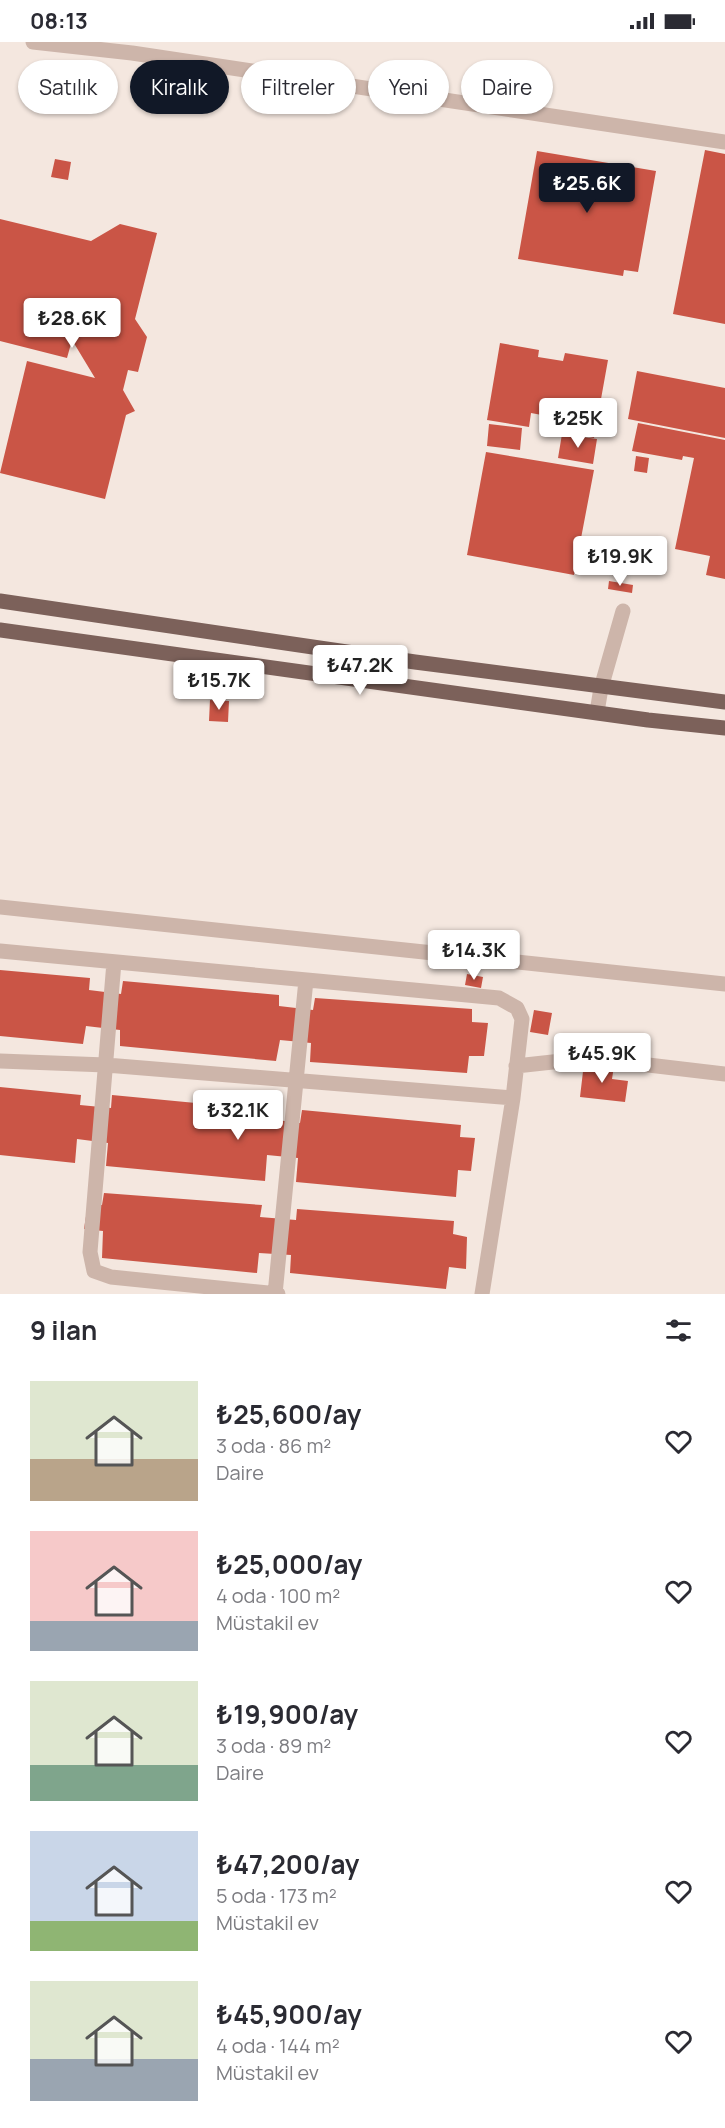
<!DOCTYPE html>
<html lang="tr">
<meta charset="utf-8">
<style>
:root{--surface:#fff;--page:#f2f2f3;--text:#2b2b33;--muted:#7c7c81;--accent:#111827}
body{margin:0;font-family:Manrope,sans-serif;background:var(--page);color:var(--text);height:100vh;display:flex;flex-direction:column;font-size:22px;white-space:nowrap}
*{box-sizing:border-box;margin:0}
p{font-size:20px;color:var(--muted)}
.icon{flex:none;width:33px;height:33px;fill:none;stroke:currentColor;stroke-width:2;stroke-linecap:round;stroke-linejoin:round}
.map{position:relative;height:1252px;overflow:hidden}
.drawer{display:flex;flex-direction:column;background:var(--surface);flex:1}
.drawer>*{flex:none}
.hud{position:absolute;left:18px;top:18px;width:690px;height:54px;display:flex;gap:12px}
.price{position:absolute;translate:-50% -51px;padding:0 14px;border-radius:6px;background:#fff;color:#222;font-size:20px;line-height:39px;filter:drop-shadow(0 2px 3px #0008)}
.price::after{content:'';position:absolute;left:50%;top:36px;width:18px;height:14px;margin-left:-9px;background:inherit;clip-path:polygon(0 0,100% 0,50% 100%)}
.price.current{background:var(--accent);color:#fff}
ul{padding:0;list-style:none}
li{display:flex;align-items:center;gap:18px;height:150px;padding:0 30px}
li span{display:grid;place-items:center;flex:none;width:168px;height:120px;border-radius:0px;color:#555}
li>.icon{margin-inline-start:auto}
span .icon{width:72px;height:72px;fill:#fffc;stroke-width:1}
li b{font-size:26px}
h2{display:flex;justify-content:space-between;align-items:center;height:72px;padding:0 30px;font-size:26px}
.pill{padding:0 21px;border-radius:27px;background:var(--surface);box-shadow:0 2px 4px #0004;font-size:21px;line-height:54px}
.pill.current{background:var(--accent);color:#fff}
.status{display:flex;justify-content:space-between;align-items:center;height:42px;padding:0 30px;background:var(--surface);direction:ltr}
.status svg{height:16px;fill:currentColor}
.map>svg:first-child{display:block}
.building{fill:#ca5546}
.lines{fill:none;stroke-linecap:round;stroke-linejoin:round}
.minor{stroke:#cdb5aa;stroke-width:15}
.major{stroke:#7c615a;stroke-width:15}
</style>
<div class="status"><b>08:13</b><svg viewBox="0 0 49 12"><path d="M0 12V9h3v3zM5 12V6h3v6zM10 12V3h3v9zM15 12V0h3v12zM26 1h20v11H26zM47 4h2v5h-2z"/></svg></div>
<div class="map">
<svg width="725" height="1252" viewBox="0 0 725 1252">
<rect width="100%" height="100%" fill="#f4e7df"/>
<path class="building" d="M705 108 725 112V282L673 272Z
M537 109 656 129 638 230 624 228 623 234 518 217Z
M55 117 71 120 68 138 51 135Z
M0 177 91 199 120 182 157 191 135 277 147 295 138 330 128 328 123 348 135 369 126 373 105 457 0 431 27 319 95 336 72 298 67 316 0 299Z
M500 301 539 308 538 315 563 319 565 311 608 318 594 396 555 389 558 376 531 371 529 385 487 378Z
M637 329 725 346V396L628 377Z
M638 381 725 398V537L706 533 710 514 675 507 694 416 683 414 682 418 632 409Z
M489 382 522 386 520 408 487 404Z
M562 392 597 397 593 422 558 416Z
M486 410 594 428 574 533 467 513Z
M636 414 649 416 647 431 634 429Z
M609 539 633 543 632 551 608 547Z
M210 658 229 659 228 680 209 679Z
M0 928 90 936 89 948 121 952 123 939 279 953V964L313 968 315 956 472 967V980L488 981 484 1014H469L467 1031 310 1020 311 1001 280 998 276 1019 120 1004V988L86 984 83 1002 0 994Z
M467 932 483 935 481 946 465 943Z
M534 968 552 971 548 993 530 990Z
M584 1021 614 1024 612 1037 628 1039 625 1060 580 1055Z
M0 1045 81 1053 80 1063 111 1066 112 1053 270 1068 269 1077 300 1081 302 1068 461 1083 460 1095 475 1096 471 1129 458 1128 456 1155 296 1140 298 1116 267 1113 265 1139 106 1124 108 1101 77 1097 75 1121 0 1113Z
M104 1151 262 1163 260 1175 296 1178 297 1167 454 1179 453 1192 467 1195 466 1227 449 1225 446 1247 290 1231 291 1213 259 1211 257 1231 102 1216 103 1189 84 1187 88 1162 102 1163Z"/>
<g class="lines">
<path class="minor" d="M33 0 132 11 725 100
M597 670 601 646 623 569
M0 865 725 942
M0 909 499 956 517 966 522 977 513 1056 482 1252
M114 920 90 1210 94 1229 111 1235 278 1252
M0 1019 106 1023 513 1056
M516 1024 589 1016 725 1032
M275 1252 306 938"/>
<path class="major" d="M0 559 415 620 725 660
M0 588 648 678 725 686"/>
</g>
</svg>
<b class="price current" style="left:587px;top:172px">₺25.6K</b>
<b class="price" style="left:72px;top:307px">₺28.6K</b>
<b class="price" style="left:578px;top:407px">₺25K</b>
<b class="price" style="left:620px;top:545px">₺19.9K</b>
<b class="price" style="left:360px;top:654px">₺47.2K</b>
<b class="price" style="left:219px;top:669px">₺15.7K</b>
<b class="price" style="left:474px;top:939px">₺14.3K</b>
<b class="price" style="left:602px;top:1042px">₺45.9K</b>
<b class="price" style="left:238px;top:1099px">₺32.1K</b>
<div class="hud">
<a class="pill">Satılık</a>
<a class="pill current">Kiralık</a>
<a class="pill">Filtreler</a>
<a class="pill">Yeni</a>
<a class="pill">Daire</a>
</div>
</div>
<section class="drawer">
<h2>9 ilan<svg class="icon" aria-label="filters" viewBox="0 0 24 24"><path d="M4 7h16M4 17h16"/><circle cx="9" cy="7" r="2"/><circle cx="15" cy="17" r="2"/></svg></h2>
<ul>
<li><span style="background:linear-gradient(#dfe7d0 65%,#b9a48a 0)"><svg class="icon" aria-label="home" viewBox="0 0 24 24"><path d="M3 11l9-7 9 7M6 9v11h12V9"/></svg></span><div><b>₺25,600/ay</b><p>3 oda · 86 m²</p><p>Daire</p></div><svg class="icon" aria-label="heart" viewBox="0 0 24 24"><path d="M12 20l-8-8c-3-5 5-10 8-4 3-6 11-1 8 4z"/></svg></li>
<li><span style="background:linear-gradient(#f6c9c9 75%,#9aa5b1 0)"><svg class="icon" aria-label="home" viewBox="0 0 24 24"><path d="M3 11l9-7 9 7M6 9v11h12V9"/></svg></span><div><b>₺25,000/ay</b><p>4 oda · 100 m²</p><p>Müstakil ev</p></div><svg class="icon" aria-label="heart" viewBox="0 0 24 24"><path d="M12 20l-8-8c-3-5 5-10 8-4 3-6 11-1 8 4z"/></svg></li>
<li><span style="background:linear-gradient(#dfe7d0 70%,#7fa58c 0)"><svg class="icon" aria-label="home" viewBox="0 0 24 24"><path d="M3 11l9-7 9 7M6 9v11h12V9"/></svg></span><div><b>₺19,900/ay</b><p>3 oda · 89 m²</p><p>Daire</p></div><svg class="icon" aria-label="heart" viewBox="0 0 24 24"><path d="M12 20l-8-8c-3-5 5-10 8-4 3-6 11-1 8 4z"/></svg></li>
<li><span style="background:linear-gradient(#c9d6e8 75%,#8fb573 0)"><svg class="icon" aria-label="home" viewBox="0 0 24 24"><path d="M3 11l9-7 9 7M6 9v11h12V9"/></svg></span><div><b>₺47,200/ay</b><p>5 oda · 173 m²</p><p>Müstakil ev</p></div><svg class="icon" aria-label="heart" viewBox="0 0 24 24"><path d="M12 20l-8-8c-3-5 5-10 8-4 3-6 11-1 8 4z"/></svg></li>
<li><span style="background:linear-gradient(#dfe7d0 65%,#9aa5b1 0)"><svg class="icon" aria-label="home" viewBox="0 0 24 24"><path d="M3 11l9-7 9 7M6 9v11h12V9"/></svg></span><div><b>₺45,900/ay</b><p>4 oda · 144 m²</p><p>Müstakil ev</p></div><svg class="icon" aria-label="heart" viewBox="0 0 24 24"><path d="M12 20l-8-8c-3-5 5-10 8-4 3-6 11-1 8 4z"/></svg></li>
</ul>
</section>
